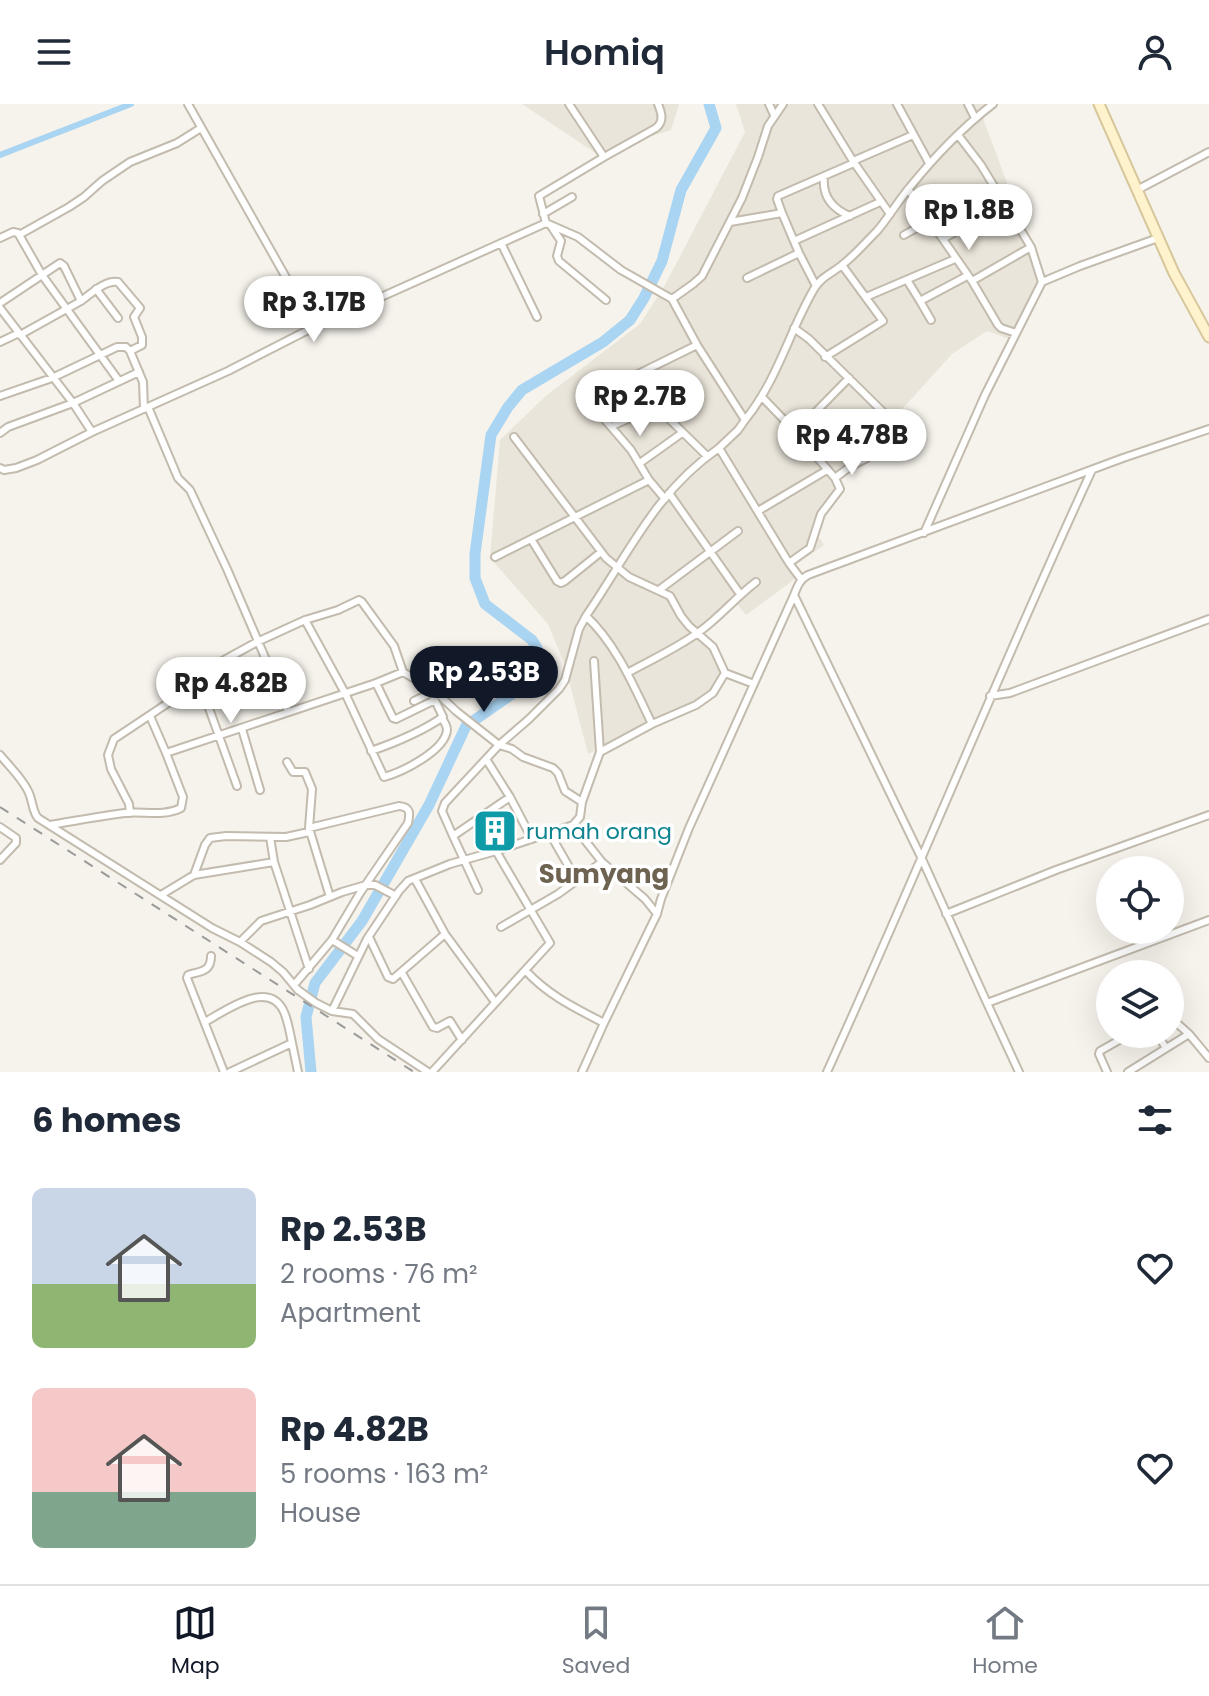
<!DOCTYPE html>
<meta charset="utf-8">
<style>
:root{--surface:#fff;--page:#f6f6f7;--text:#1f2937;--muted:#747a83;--line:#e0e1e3;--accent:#111827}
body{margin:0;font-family:Poppins,sans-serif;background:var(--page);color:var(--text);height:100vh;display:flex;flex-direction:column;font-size:30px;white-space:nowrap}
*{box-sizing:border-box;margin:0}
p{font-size:26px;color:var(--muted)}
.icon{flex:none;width:44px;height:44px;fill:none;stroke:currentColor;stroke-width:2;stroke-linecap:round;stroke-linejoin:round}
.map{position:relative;height:968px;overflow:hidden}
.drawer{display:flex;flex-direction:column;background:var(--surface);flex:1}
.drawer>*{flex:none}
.tools{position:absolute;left:1096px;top:752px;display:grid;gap:16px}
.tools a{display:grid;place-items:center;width:88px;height:88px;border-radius:50%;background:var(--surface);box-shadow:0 8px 32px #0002;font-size:40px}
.price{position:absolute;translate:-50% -68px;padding:0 18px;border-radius:28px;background:#fff;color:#222;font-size:26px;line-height:52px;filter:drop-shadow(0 2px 4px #0008)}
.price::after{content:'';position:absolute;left:50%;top:48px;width:24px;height:18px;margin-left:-12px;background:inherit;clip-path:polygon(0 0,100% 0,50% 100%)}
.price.selected{background:var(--accent);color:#fff}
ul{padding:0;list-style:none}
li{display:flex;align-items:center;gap:24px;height:200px;padding:0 32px}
li span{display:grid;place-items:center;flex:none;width:224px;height:160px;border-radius:12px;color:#555}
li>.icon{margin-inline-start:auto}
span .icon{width:96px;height:96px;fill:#fffc;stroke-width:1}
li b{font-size:34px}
h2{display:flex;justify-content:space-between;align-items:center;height:96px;padding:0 32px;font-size:34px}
header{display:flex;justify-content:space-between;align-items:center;height:104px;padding:0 32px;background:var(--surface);font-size:36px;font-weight:600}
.tabs{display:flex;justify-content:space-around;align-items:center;height:112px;border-top:2px solid var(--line);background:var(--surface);font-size:22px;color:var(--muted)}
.tabs a{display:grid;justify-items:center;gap:4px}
.tabs .selected{color:var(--accent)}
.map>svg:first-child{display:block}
.residential{fill:#eae5da}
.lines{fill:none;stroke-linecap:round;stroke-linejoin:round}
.canal{stroke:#a9d4f2;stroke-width:6}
.river{stroke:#a9d4f2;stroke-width:11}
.street-casing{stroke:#c2bbae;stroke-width:10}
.secondary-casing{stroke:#d6c79b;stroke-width:13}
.street{stroke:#fff;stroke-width:6}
.secondary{stroke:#fff3cd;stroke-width:9}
.rail{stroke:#9a9a9a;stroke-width:2;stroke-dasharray:10 10;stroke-linecap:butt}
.labels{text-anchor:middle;stroke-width:7;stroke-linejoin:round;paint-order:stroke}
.culture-label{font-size:22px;fill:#0d838f;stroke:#fff;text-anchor:start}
.quarter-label{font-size:26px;font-weight:bold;fill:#6e6250;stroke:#fff}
</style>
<header><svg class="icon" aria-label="menu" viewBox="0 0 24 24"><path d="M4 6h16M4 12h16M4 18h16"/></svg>Homiq<svg class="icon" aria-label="person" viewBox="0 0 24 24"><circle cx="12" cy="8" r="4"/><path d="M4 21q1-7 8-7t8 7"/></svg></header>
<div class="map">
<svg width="1209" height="968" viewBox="0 0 1209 968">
<rect width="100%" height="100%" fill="#f6f3ec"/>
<path class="residential" d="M522 0H679L671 26 597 50Z
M736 0H991L981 9 1042 173 1012 236 987 227 952 250 838 376 842 391 813 424 824 441 792 464 796 474 746 511 736 499 698 529 713 546 724 571 702 597 588 650 565 561 548 520 490 454 500 336 547 291 640 220 665 181 745 28Z"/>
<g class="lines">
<path class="canal" d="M0 51 131 0"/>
<path class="river" d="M311 968 306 913 315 879 362 817 429 701 466 622 512 590 529 568 537 544 532 536 485 500 475 474V450L491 331 508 303 522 286 603 238 630 216 644 194 662 157 681 86 716 24 709 0"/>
<g class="street-casing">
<path id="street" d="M188 0 314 223
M769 0 774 11
M783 0 768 22 758 53 742 94 702 172 693 180 672 195 697 241 745 316 738 326 719 344 789 459 801 475
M818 0 853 57 890 110
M897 0 929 59
M968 0 975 14
M958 31 981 61 1031 143 1042 178
M604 53 656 24C664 17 662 10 658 0
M853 57 913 31
M824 73C822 93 833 105 850 112
M908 85 972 177 998 221 1001 224 1016 229
M1137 86 1209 48
M782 109 799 149 816 182
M543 110 572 93
M730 118 782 109 777 95 778 92 854 59
M546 119 539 92 604 53 569 0
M551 122 561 137 557 152 559 157 606 196
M19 131 69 103 84 93 102 77 130 58 177 39 201 24
M904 131 931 116
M0 134 13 128 18 129 42 171 119 277
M943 135 1004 100
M794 137 880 98
M501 139 537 213
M747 174 799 149
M907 176 920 197
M972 177 1031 143
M96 185 118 214
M866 193 955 155
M0 199 60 159 64 162 81 197C92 189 105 176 118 178L140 204 134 213 142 233V241L130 247 143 278 144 305
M0 204 73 299 92 328
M931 216 920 197 967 172
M794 224 809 235 883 308 889 317 876 333 867 354 851 362 835 374
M20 231 81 197
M0 238 19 229
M697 241 638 270 659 305 707 352
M825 253 883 217 842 161
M619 280 638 270
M0 292 52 274 117 243H126L130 247
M762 293 788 320 835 374 840 385 821 410 810 444 789 459
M588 296 631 346 649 376 665 395
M148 303 178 374 190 386 227 465 288 607
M745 316C777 277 789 228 814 185 821 173 831 170 842 161 854 152 866 138 877 127 889 113 898 97 910 83 935 52 962 24 993 0
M612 322 628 315 641 306
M0 329 8 323 73 299 139 268
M795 329 849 274
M514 333 606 454 629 473 670 492 681 512 689 522 713 543 725 569 754 580
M640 359 682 329
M0 364 4 366 16 364 37 356 92 328 228 267 312 224 546 119 578 133 621 166 672 195
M669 389 740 490
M758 407 827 366
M924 429 985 291 1042 178 1080 162 1158 134
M531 435 557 477 561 479 565 477 601 448
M495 453 649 376
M659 486 738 427
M586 512C617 541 634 583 652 620
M305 516 345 589 384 673C402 668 445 647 447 626 447 621 444 618 442 614
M594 557 600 648
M627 569C651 556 677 544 699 528 720 513 736 493 756 478
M197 571 237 682
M376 579 393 614 396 615 435 596
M990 592 1010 589 1209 515
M414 597 435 587
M150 612 166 649 376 579 403 568
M242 625 260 686
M371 647C397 638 421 628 443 613L433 592 435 588
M0 651C10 663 23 675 29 689 33 698 32 707 38 714L212 824 240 838 271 858 283 868 298 886 316 899 332 907 353 910 378 935 428 968
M486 655 510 693
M287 658 293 668H305L312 685 309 724 330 793
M130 709 129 700 111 665 108 651 114 635 177 593 197 571 257 538 305 516 338 506 359 496 362 498 394 542 403 568 435 587 456 607 499 641 529 615 559 585 565 576 579 525 586 512C628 451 655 388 719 344
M50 721C75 717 100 712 125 709 144 707 163 713 181 704L183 693 166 649
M0 723 16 734V739L0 756
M549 728 577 777
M453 732 442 707 445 699 499 641 512 645 523 653 553 664 558 669 565 687 582 698
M270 733 274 758 309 865
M602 758 645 795 657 810
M194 771 274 758
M415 775 445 830 495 898
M478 786 453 732 510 693 532 735
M161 791 194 771 205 741 210 734 226 732 286 733 309 728V724L399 702C411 703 410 710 408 719L360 789 332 836 294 881
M946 810 1056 766 1209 711
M501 823 558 790 602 758 573 721
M369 833 388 873 393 875 445 830
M332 836 358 852
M240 838 261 817 310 801 342 788 366 781H375L396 792
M211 852C211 868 201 867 188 871L187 874 224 968
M526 867C548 891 575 904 604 919
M402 869 433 923 437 924 450 917 462 936
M987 899 922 755 794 491C797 483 800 475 808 471L1123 354 1209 325
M332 907 367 835 399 787 408 777 450 760 496 747 573 721 580 713 582 698 600 648 652 620 696 601 713 589 725 569
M1170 913 1189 930 1209 954
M205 918C225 907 269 874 284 908 288 917 290 929 292 939
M1157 930 1166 944
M230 968 292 939 298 968
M432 968 550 839 496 747
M582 968 604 919 657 810 661 795 689 724 794 491
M827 968C918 768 1000 565 1092 366
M1019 968 987 899 1209 816
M1107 968 1099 950 1100 947 1130 930
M1128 968 1189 930"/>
</g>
<g class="secondary-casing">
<path id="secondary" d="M1099 0 1174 169 1209 233"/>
</g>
<use href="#street" class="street"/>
<use href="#secondary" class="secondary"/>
<path class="rail" d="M0 703 414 968"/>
</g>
<defs>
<g id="building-square" transform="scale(2.3)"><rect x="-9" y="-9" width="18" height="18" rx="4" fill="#0f9aa8" stroke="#fff"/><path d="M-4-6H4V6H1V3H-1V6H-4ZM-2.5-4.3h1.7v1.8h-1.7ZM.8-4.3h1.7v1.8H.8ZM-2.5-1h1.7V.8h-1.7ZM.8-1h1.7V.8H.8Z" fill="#fff"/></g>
</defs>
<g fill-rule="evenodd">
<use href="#building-square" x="495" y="727"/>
</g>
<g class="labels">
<g class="culture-label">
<text x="526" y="735">rumah orang</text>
</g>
<g class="quarter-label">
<text x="604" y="779">Sumyang</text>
</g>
</g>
</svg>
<div class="tools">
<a><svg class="icon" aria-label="locate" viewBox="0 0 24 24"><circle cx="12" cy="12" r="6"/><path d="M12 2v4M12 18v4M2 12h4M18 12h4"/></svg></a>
<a><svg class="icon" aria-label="layers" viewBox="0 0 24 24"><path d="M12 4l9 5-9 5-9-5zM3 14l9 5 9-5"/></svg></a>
</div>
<b class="price" style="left:969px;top:148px">Rp 1.8B</b>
<b class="price" style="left:314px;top:240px">Rp 3.17B</b>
<b class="price" style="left:640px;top:334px">Rp 2.7B</b>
<b class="price" style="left:852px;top:373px">Rp 4.78B</b>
<b class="price selected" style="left:484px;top:610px">Rp 2.53B</b>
<b class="price" style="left:231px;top:621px">Rp 4.82B</b>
</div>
<section class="drawer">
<h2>6 homes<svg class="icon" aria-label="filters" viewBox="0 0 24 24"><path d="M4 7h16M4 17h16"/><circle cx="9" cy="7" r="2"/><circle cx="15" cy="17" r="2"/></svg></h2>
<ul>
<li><span style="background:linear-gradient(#c9d6e8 60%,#8fb573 0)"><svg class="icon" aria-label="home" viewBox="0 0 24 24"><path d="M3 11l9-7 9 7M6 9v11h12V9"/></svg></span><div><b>Rp 2.53B</b><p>2 rooms · 76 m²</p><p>Apartment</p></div><svg class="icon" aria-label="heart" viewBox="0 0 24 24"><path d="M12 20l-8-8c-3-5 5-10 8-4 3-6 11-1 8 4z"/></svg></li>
<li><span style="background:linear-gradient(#f6c9c9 65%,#7fa58c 0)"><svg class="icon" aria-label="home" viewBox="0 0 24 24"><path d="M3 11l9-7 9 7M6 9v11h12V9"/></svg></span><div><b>Rp 4.82B</b><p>5 rooms · 163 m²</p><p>House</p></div><svg class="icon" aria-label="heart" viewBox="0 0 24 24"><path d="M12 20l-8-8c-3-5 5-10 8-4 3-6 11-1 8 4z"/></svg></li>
</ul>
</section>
<nav class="tabs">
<a class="selected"><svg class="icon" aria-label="map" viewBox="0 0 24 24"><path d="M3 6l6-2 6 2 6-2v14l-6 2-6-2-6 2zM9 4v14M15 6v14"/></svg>Map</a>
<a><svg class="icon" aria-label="saved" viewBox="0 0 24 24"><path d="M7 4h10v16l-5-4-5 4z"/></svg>Saved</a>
<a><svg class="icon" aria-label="home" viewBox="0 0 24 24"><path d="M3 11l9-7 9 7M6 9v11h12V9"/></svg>Home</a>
</nav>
